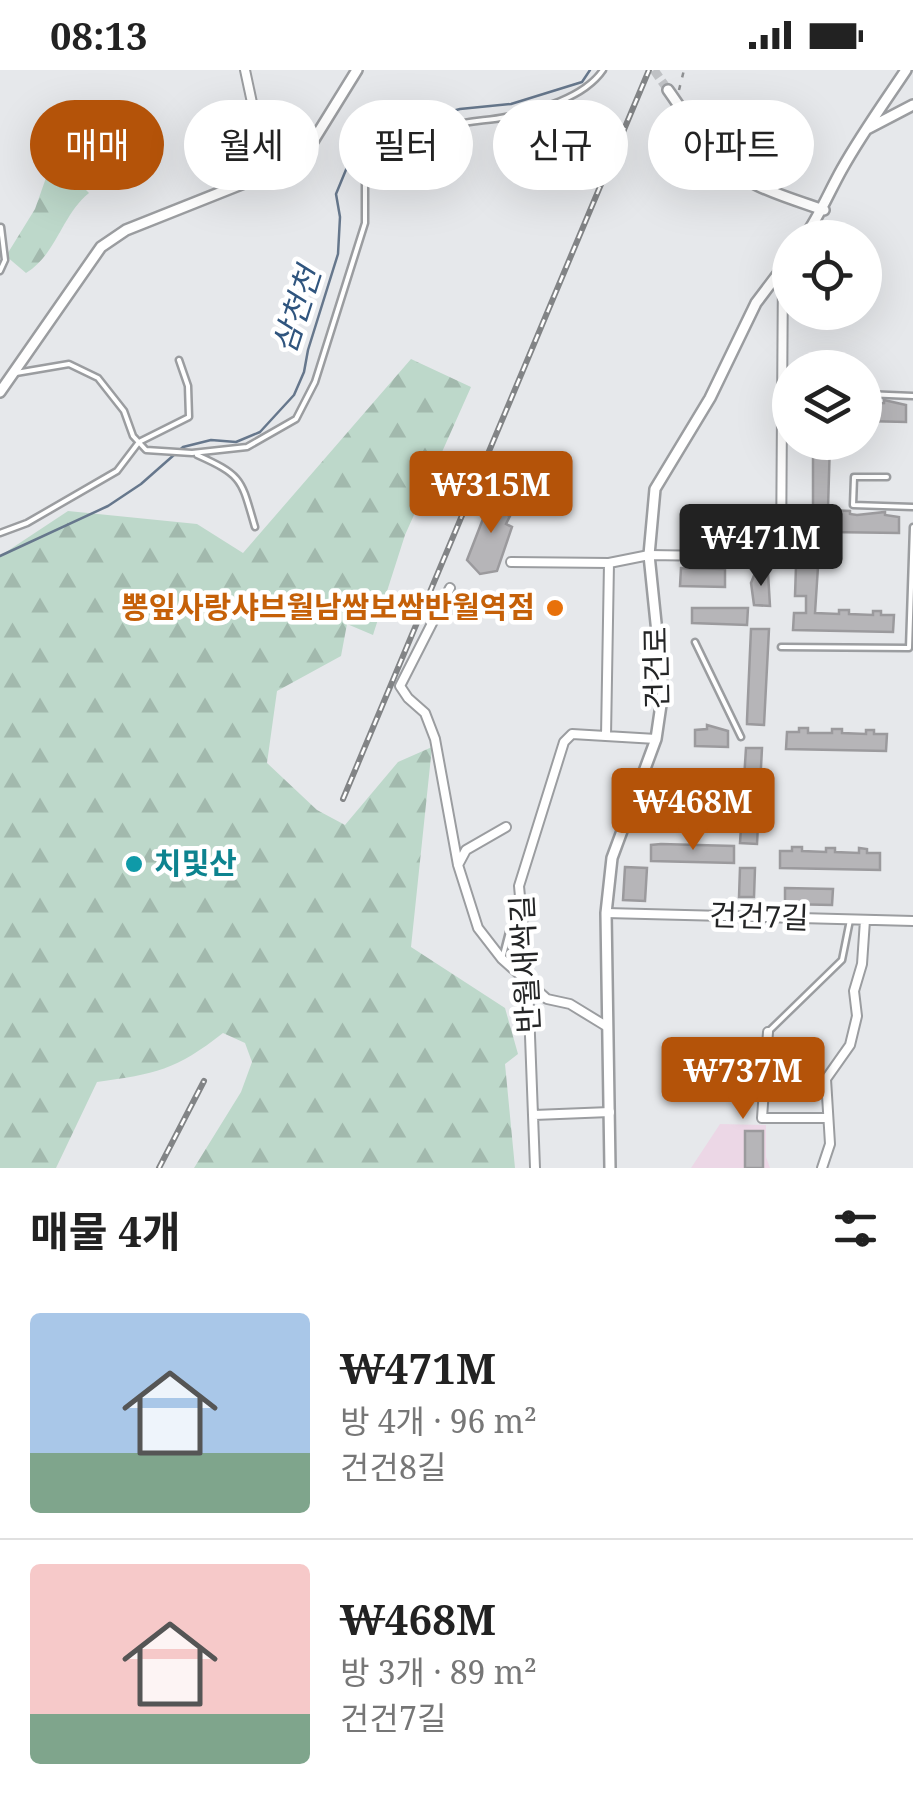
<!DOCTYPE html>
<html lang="ko">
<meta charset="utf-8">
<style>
:root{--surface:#fff;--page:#f6f6f6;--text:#222;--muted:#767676;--line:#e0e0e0;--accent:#b45309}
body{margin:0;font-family:"Noto Serif","Noto Sans KR",serif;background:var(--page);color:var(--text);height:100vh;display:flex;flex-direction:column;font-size:38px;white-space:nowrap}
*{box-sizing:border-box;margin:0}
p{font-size:32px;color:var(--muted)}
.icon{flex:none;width:55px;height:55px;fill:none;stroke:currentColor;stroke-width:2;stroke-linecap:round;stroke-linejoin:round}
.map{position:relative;height:1098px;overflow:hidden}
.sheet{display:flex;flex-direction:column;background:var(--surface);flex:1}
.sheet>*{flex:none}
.banner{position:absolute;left:30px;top:30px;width:855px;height:90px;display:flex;gap:20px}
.fabs{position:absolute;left:772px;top:150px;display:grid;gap:20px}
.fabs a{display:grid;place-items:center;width:110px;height:110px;border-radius:50%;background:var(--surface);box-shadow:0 10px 40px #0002;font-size:50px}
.price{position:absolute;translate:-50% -85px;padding:0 22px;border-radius:10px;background:var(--accent);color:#fff;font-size:32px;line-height:65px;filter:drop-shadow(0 2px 5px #0008)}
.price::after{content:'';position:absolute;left:50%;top:60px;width:30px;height:22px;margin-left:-15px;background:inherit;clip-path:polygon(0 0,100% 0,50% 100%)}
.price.current{background:#222;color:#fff}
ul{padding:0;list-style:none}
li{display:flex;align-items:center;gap:30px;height:250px;padding:0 30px}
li+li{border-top:2px solid var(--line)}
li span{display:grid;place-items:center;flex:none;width:280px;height:200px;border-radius:10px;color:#555}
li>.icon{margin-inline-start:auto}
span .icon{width:120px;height:120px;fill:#fffc;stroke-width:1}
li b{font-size:42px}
h2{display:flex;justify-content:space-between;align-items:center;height:120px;padding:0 30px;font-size:42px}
.tag{padding:0 35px;border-radius:45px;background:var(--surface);box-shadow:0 10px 40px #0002;font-size:35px;line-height:90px}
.tag.current{background:var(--accent);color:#fff}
.status{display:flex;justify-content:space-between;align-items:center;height:70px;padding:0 50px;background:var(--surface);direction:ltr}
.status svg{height:28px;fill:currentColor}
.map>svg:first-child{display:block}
.education{fill:#ecd7e6}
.forest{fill:url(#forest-firs)}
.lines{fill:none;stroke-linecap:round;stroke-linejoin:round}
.stream{stroke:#66778c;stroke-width:2.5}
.building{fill:#b6b5b8;stroke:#9b9a9d;stroke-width:2.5}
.tertiary-tunnel{stroke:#bfc1c4;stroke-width:9;stroke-dasharray:9 4.5;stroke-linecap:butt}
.service-casing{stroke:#9b9da0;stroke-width:9}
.minor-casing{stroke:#9b9da0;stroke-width:12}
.tertiary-casing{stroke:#9b9da0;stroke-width:14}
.path{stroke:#8e9092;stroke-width:2.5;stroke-dasharray:5 8;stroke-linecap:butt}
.service{stroke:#fff;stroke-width:4}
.minor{stroke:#fff;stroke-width:8}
.tertiary{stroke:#fff;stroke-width:9}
.rail-casing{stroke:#828486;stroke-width:6}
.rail{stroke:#fff;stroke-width:2.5;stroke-dasharray:8;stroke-linecap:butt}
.food-dot{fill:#e8710a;stroke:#fff;stroke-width:4}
.culture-dot{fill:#0f9aa8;stroke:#fff;stroke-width:4}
.labels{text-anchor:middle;stroke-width:9;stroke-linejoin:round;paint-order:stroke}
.food-label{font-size:30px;font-weight:bold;fill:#c56008;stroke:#fff;text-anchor:end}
.street-label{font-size:30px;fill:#242526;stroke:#fff}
.culture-label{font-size:30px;font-weight:bold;fill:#0d838f;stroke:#fff;text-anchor:start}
.water-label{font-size:32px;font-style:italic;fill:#30557e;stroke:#fff}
</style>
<div class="status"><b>08:13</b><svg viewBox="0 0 49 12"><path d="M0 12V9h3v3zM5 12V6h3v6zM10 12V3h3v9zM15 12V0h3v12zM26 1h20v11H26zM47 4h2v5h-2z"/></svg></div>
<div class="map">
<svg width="913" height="1098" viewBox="0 0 913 1098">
<defs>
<pattern id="forest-firs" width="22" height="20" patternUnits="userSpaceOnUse" patternTransform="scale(2.5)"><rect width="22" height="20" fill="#bdd8ca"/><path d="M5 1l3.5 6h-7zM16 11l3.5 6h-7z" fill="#a2b9ad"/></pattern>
</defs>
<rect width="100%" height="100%" fill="#e6e8eb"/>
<path class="education" d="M720 1054 766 1055V1087L770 1098H691Z"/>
<path class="forest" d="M64 98 89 123C61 146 57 184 26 203L6 186 35 139 47 105Z
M411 289 471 317 405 465 373 565 347 554 341 586 277 621 267 693 317 740 345 755 398 692 432 677 411 877 505 938 518 984 505 994 515 1098H194L241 1022 252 992 245 973 223 963C176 1000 155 1004 97 1012L56 1098H0V486L68 441 197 454 243 483Z"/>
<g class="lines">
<path class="stream" d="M0 486 108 436 141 414 183 377 211 370 236 372 260 362 294 325 304 302 308 280 338 184 340 147 336 124 350 90 414 51 460 39 511 34 582 12 590 0"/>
</g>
<path class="building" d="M884 330 906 335V352L865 351V334L884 333Z
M813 372H830L828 438H813Z
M495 418 509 425 501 442 510 446 506 454 512 457 497 501 480 504 467 490Z
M829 440 850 441V444L857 445 885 442V445L899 447V463L828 462Z
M797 466H820L815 543 839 544V540H849V544L873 545V541H881V545H894L893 562 793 560 794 543H806V526H795Z
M681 498 725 499V517L680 516Z
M755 503H768L770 536 754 535 751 513Z
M692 538H748L747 555 692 553Z
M751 559H769L764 655 747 654V650Z
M707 655 728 661V677L695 676V660L707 659Z
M799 658H808V663H832V659H842V663L866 664V660H874V664H887L886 681 786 679 787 662H799Z
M746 678H762L757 774 740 773Z
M661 774 734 776V793L651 791V775Z
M792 777H802V781L826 782V778H835V782L859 783V778L867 779V783H880V800L780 798V781H792Z
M625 797 647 798 645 831 623 830Z
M740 798H755L754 827H739Z
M785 818 833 819 832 835 785 834Z
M745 1061H763V1098H745Z"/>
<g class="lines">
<path class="tertiary-tunnel" d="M654 0 668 20"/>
<g class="service-casing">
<path id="service" d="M0 201 5 190 1 157
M16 303 69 294 98 308 124 341 133 366 146 380 192 383 247 377 296 349 315 312 365 153V109C396 82 412 70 451 56 469 50 488 51 506 47 539 40 584 28 603 0
M865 324 913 326
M197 385C244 406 241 410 255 457
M887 407H854L853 435 913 437
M0 463 27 453 117 401 139 372 189 347 188 316 179 290
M695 572 741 667
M781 577 909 578 913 457
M502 889 509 862
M768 962 842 890 850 850"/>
</g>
<g class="minor-casing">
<path id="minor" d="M245 0 254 42 274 78 278 100
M511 492 609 493 649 485 781 487 783 198
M450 518 400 616 408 628 425 643 435 669 458 795 478 858 502 889 547 929 570 934 606 956
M606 666 609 493
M458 795 466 780 506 757
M606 843 913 851
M768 962 762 1048H828
M534 1045 610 1042
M535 1098 528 913 519 816 564 672 572 664 656 669
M822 1098 830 1074 826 1009 850 975 857 946 854 921 862 894 865 850"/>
</g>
<g class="tertiary-casing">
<path id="tertiary" d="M668 20C683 41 697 64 714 84 741 115 786 127 824 140
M867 59 913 35
M804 168C820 145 829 122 842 99 861 65 884 33 906 0
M0 322 101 177 126 160 287 96 310 76 357 0
M610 1098 606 843 612 788 656 669 663 621 649 485 655 419 710 328 756 233 790 188"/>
</g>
<path class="path" d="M679 20 684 0"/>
<use href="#service" class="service"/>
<use href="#minor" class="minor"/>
<use href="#tertiary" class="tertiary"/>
<g class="rail-casing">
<path id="rail" d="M343 729 649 0
M159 1098 204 1011"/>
</g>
<use href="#rail" class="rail"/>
</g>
<circle class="food-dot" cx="555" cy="538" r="10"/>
<circle class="culture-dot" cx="134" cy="794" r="10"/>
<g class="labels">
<g class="food-label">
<text x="535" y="548">뽕잎사랑샤브월남쌈보쌈반월역점</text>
</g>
<g class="street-label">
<text transform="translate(657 598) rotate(-91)" y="10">건건로</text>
<text transform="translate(759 847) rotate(2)" y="10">건건7길</text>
<text transform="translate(526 894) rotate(-93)" y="10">반월새싹길</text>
</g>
<g class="culture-label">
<text x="154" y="804">치및산</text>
</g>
<g class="water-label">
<text transform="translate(297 240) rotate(-72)" y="11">삼천천</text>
</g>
</g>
</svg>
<div class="fabs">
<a><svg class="icon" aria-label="locate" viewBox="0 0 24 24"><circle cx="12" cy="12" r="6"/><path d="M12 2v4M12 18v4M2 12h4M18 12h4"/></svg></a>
<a><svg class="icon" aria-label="layers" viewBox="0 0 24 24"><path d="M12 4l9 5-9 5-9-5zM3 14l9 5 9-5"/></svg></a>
</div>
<b class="price" style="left:491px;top:466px">₩315M</b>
<b class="price current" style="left:761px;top:519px">₩471M</b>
<b class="price" style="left:693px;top:783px">₩468M</b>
<b class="price" style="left:743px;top:1052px">₩737M</b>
<div class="banner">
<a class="tag current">매매</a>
<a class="tag">월세</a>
<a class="tag">필터</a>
<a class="tag">신규</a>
<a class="tag">아파트</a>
</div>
</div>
<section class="sheet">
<h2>매물 4개<svg class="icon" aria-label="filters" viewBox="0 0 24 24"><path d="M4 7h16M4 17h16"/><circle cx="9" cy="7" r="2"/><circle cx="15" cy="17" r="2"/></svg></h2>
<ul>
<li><span style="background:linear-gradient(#a9c7e8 70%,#7fa58c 0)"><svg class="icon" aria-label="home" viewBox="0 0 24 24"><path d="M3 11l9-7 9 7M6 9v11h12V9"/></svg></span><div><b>₩471M</b><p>방 4개 · 96 m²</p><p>건건8길</p></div></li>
<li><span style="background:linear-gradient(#f6c9c9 75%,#7fa58c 0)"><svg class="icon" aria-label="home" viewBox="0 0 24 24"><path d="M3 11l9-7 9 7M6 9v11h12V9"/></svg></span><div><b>₩468M</b><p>방 3개 · 89 m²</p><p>건건7길</p></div></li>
</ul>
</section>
